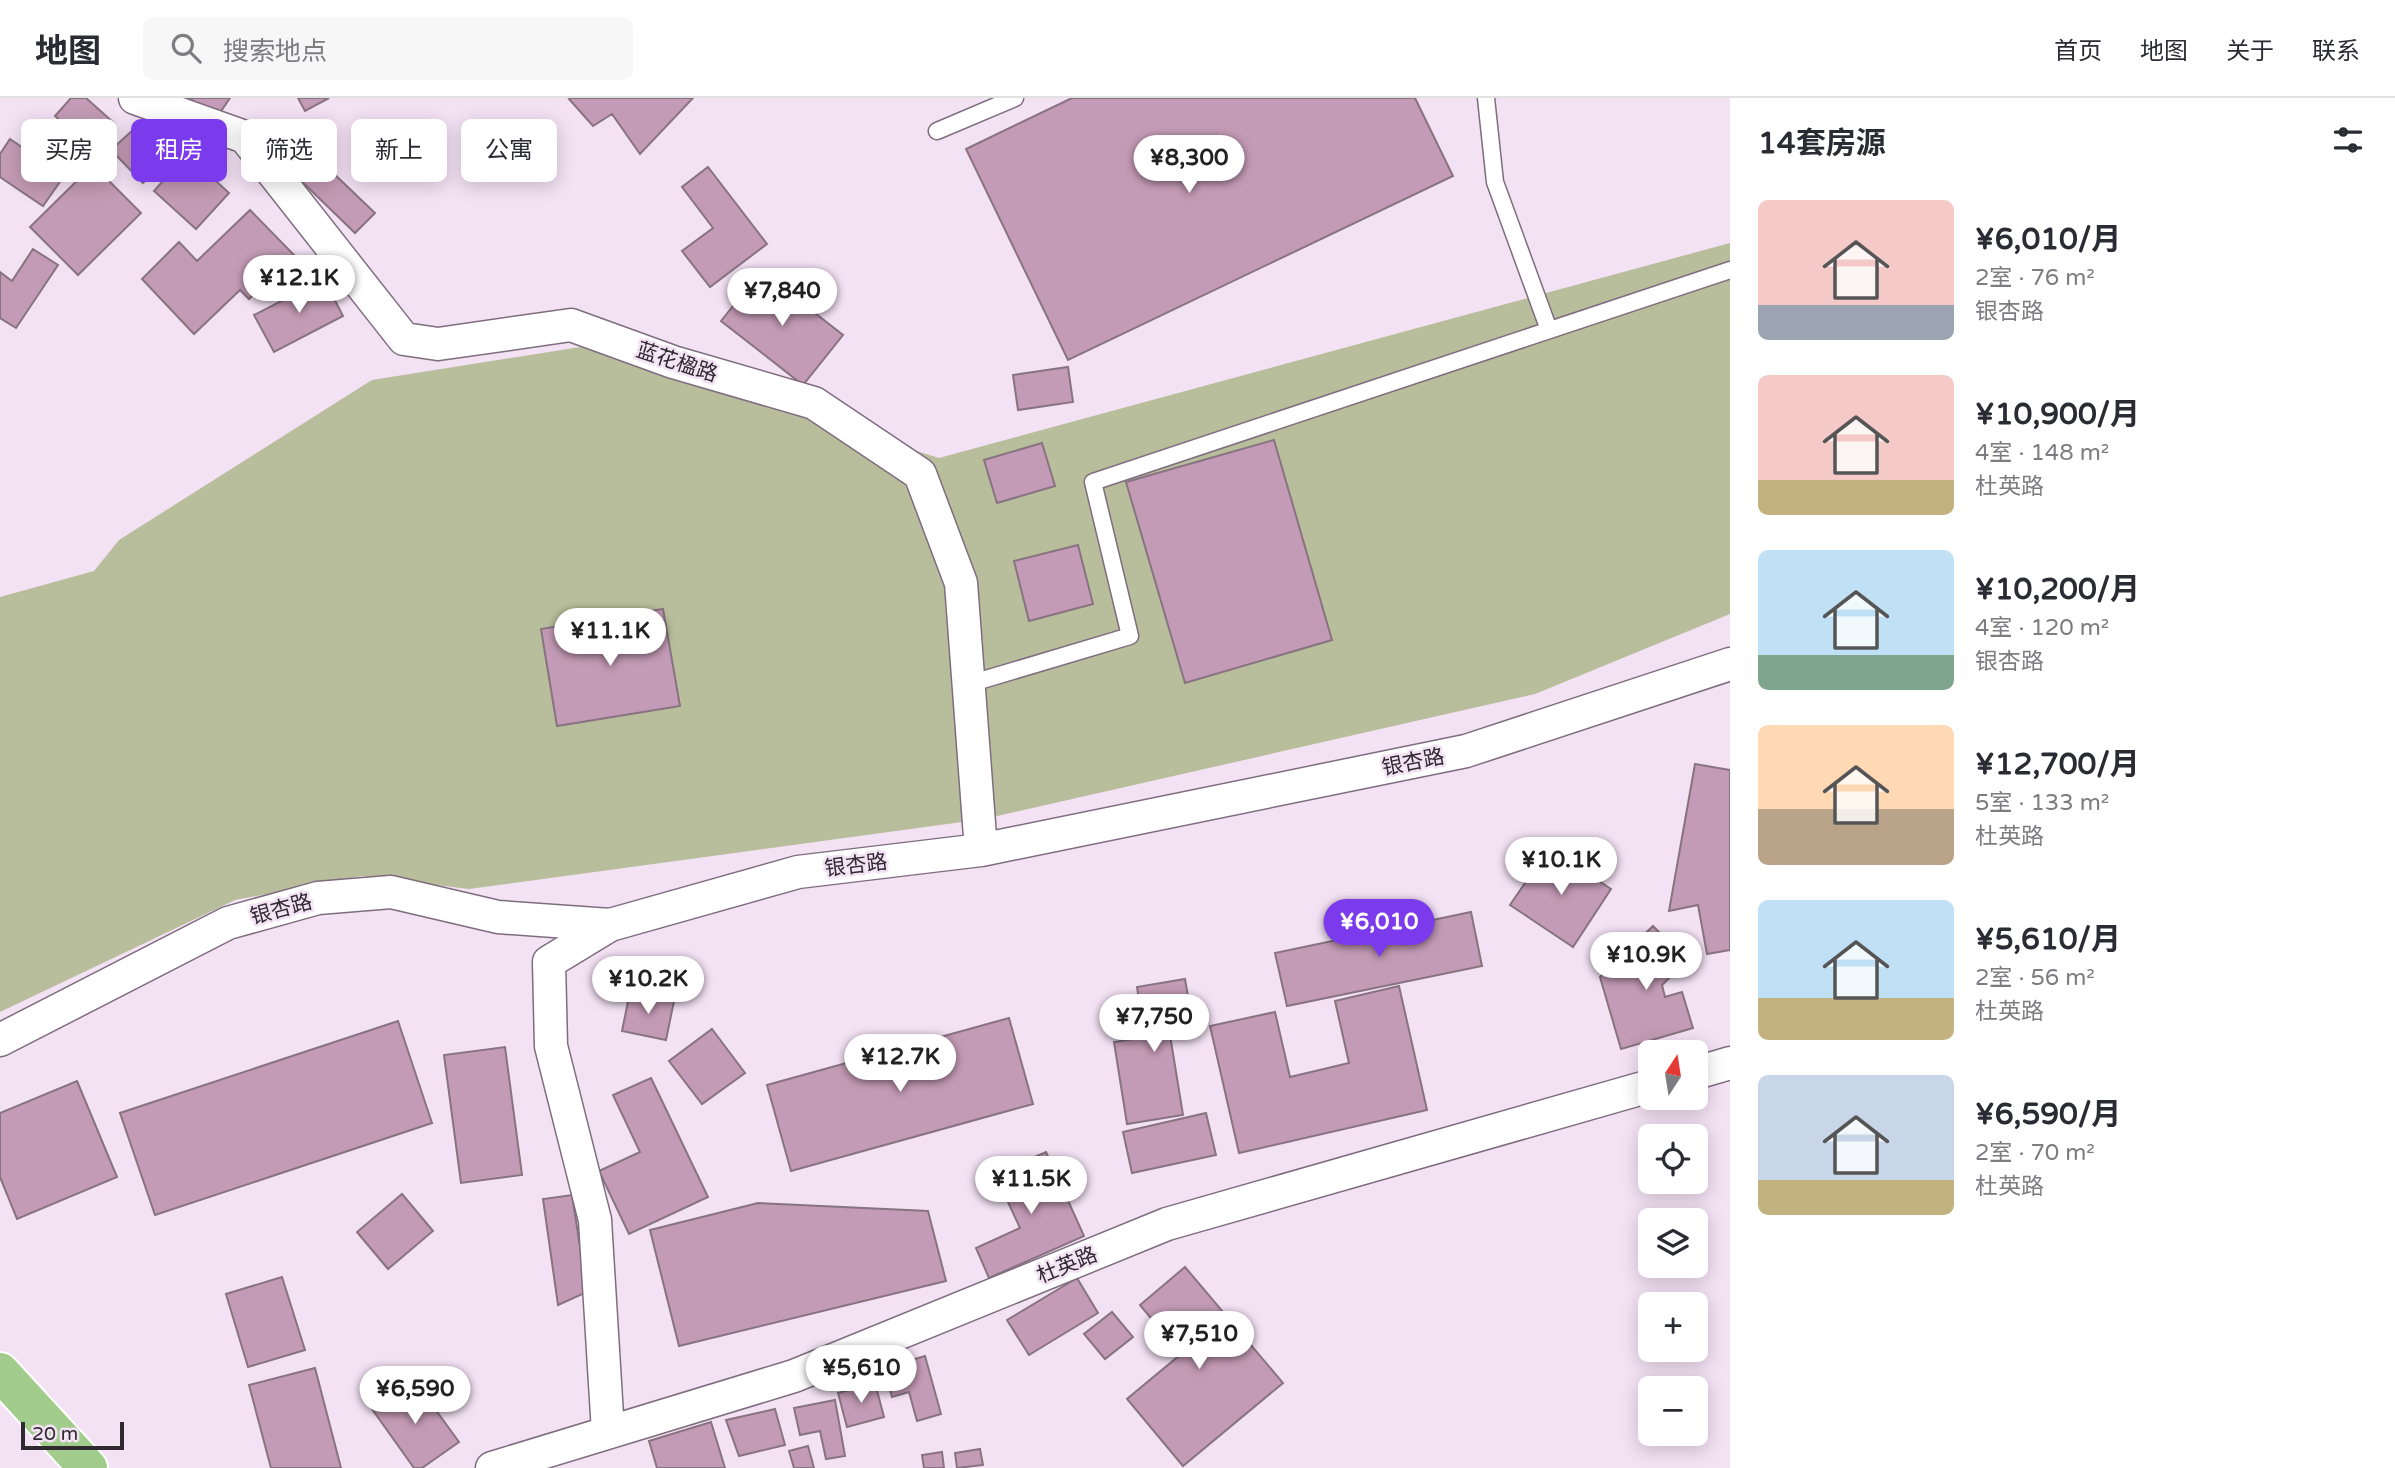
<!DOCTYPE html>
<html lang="zh">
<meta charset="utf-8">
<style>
:root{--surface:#fff;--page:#f7f7f7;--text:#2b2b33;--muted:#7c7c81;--line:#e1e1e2;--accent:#7c3aed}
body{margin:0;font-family:"Varela Round","Noto Sans SC",sans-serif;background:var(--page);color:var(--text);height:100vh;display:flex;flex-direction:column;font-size:26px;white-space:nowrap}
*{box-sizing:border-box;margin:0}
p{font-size:23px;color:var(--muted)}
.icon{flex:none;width:38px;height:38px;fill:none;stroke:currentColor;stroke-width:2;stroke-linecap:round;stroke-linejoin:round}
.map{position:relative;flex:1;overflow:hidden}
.sheet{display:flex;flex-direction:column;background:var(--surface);width:665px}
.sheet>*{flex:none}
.top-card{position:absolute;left:21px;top:21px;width:665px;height:63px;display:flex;gap:14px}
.needle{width:46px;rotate:12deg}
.controls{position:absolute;left:1638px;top:942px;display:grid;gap:14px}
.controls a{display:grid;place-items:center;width:70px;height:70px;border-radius:10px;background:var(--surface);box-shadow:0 4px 18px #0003;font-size:35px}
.scale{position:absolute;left:21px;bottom:18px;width:103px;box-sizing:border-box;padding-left:7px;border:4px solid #302930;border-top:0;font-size:19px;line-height:24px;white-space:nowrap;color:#302930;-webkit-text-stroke:5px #f3e1f4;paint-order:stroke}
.price{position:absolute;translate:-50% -60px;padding:0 16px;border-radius:24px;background:#fff;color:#222;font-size:23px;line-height:46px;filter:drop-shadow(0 2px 4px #0008)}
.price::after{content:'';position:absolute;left:50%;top:42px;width:21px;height:16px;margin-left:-10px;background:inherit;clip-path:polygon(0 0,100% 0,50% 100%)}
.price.selected{background:var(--accent);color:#fff}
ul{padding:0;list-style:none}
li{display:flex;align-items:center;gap:21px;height:175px;padding:0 28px}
li span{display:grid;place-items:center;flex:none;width:196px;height:140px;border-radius:10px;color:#555}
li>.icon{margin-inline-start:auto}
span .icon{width:84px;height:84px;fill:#fffc;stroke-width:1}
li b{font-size:30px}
h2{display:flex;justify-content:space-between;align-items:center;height:84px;padding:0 28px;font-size:30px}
.chip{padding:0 24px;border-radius:10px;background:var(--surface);box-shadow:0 4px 18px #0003;font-size:24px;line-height:63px}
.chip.selected{background:var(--accent);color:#fff}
header{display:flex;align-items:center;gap:42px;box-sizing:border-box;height:98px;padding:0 35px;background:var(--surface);border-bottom:2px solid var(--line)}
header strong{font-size:33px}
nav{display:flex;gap:38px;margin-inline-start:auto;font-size:24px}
.search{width:490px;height:63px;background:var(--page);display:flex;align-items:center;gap:18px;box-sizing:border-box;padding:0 24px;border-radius:10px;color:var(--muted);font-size:26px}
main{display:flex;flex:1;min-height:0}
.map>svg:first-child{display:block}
.green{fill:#b8be9b}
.building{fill:#c49bb6;stroke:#887381;stroke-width:2}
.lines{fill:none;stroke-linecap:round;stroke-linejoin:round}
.lane-casing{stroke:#7e6d7f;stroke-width:19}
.street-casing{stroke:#7e6d7f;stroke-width:35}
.highway-casing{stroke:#fff;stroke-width:42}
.lane{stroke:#fff;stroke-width:16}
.street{stroke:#fff;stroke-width:32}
.highway{stroke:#a2cc8b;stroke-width:38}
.labels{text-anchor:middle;stroke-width:5;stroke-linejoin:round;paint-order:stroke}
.street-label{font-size:21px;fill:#302930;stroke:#f3e1f4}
</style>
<header>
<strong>地图</strong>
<div class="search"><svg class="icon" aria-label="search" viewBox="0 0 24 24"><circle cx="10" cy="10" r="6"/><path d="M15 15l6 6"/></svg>搜索地点</div>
<nav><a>首页</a><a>地图</a><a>关于</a><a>联系</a></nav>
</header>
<main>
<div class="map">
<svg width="1730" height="1370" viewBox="0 0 1730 1370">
<rect width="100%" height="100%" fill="#f3e1f4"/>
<path class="green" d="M1730 145V516L1535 596 984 721 469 791 362 778 235 802 0 914V499L94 473 119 442 372 282 580 249 939 360Z"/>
<path class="building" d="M71 0H86L114 25 91 50 55 18Z
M189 0H230L217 19Z
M298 0H329L305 13Z
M571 0H693L640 56 612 16 593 28 569 1Z
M1072 0H1415L1453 78 1068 262 966 51Z
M145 21 176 54 143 85 111 52Z
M10 41 64 78 43 108 0 79V56Z
M308 51 375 115 355 135 288 70Z
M187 56 229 95 196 131 154 93Z
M93 67 141 115 78 177 30 129Z
M708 69 767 146 710 189 682 153 713 130 682 89Z
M250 112 295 158 249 201 240 192 194 236 142 181 179 144 197 163Z
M33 151 58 167 16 230 0 220V174L12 183Z
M761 173 843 237 803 287 721 223Z
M324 181 343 218 274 254 254 217Z
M1068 269 1073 304 1018 312 1013 277Z
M1274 342 1332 542 1185 585 1126 384Z
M1042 345 1055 388 997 405 984 362Z
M1078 447 1093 506 1029 523 1014 463Z
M663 511 680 608 557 628 541 531Z
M1695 666 1730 672V852L1707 856 1698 807 1669 813Z
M1549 750 1611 791 1573 849 1510 807Z
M1471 814 1482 868 1287 908 1275 855Z
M1653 828 1687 863 1662 887 1665 899 1682 894 1693 930 1621 951 1600 879Z
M1185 881 1194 933 1170 937 1183 1017 1127 1026 1114 944 1145 939 1137 889Z
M1399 888 1427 1012 1239 1055 1210 928 1275 914 1290 979 1349 965 1335 903Z
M630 894 674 903 666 942 622 933Z
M1009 920 1033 1006 791 1073 767 987Z
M398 923 432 1025 155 1117 120 1015Z
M712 931 745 975 702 1006 669 963Z
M505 949 522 1077 461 1085 444 957Z
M651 980 708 1099 629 1136 599 1073 640 1054 613 997Z
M77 983 117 1079 17 1121 0 1079V1015Z
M1206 1015 1216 1057 1132 1075 1123 1034Z
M1046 1054 1084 1138 989 1180 976 1150 1020 1130 995 1076Z
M402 1096 433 1133 388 1171 357 1134Z
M572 1097 587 1194 558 1207 543 1101Z
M758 1105 928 1113 946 1183 679 1248 650 1132Z
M1185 1169 1283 1285 1183 1368 1127 1301 1181 1256 1140 1207Z
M282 1179 305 1252 248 1269 226 1196Z
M1077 1180 1098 1215 1029 1257 1007 1222Z
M1112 1214 1133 1239 1105 1261 1084 1236Z
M925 1258 941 1316 917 1323 909 1294 892 1299 884 1270Z
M315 1270 341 1370H271L249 1287Z
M414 1282 459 1344 422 1370H414L372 1311Z
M875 1285 884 1319 847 1329 838 1295Z
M835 1302 845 1358 826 1361 820 1333 800 1337 794 1310Z
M775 1311 785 1347 739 1358 726 1322Z
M711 1324 725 1370H657L649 1343Z
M808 1348 814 1370H794L789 1353Z
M980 1351 983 1367 957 1370 955 1355Z
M942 1354 944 1370H924L922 1357Z"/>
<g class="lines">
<g class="lane-casing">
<path id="lane" d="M1486 0 1495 84 1549 232
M937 33 1015 0
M969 586 1130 538 1093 384 1730 172"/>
</g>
<g class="street-casing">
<path id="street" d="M135 0 245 39 404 241 438 246 571 227 673 264 814 305 920 376 961 485 981 752
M0 942 228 825 318 800 391 794 498 819 610 827 798 774 981 752 1466 653 1730 566
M1696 975 1730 965
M608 1334 595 1122 551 948 549 864 610 827
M492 1370 794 1278 1167 1126 1650 988"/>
</g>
<g class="highway-casing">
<path id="highway" d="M0 1274 88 1370"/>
</g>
<use href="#lane" class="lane"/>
<use href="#street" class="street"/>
<use href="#highway" class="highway"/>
</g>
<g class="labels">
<g class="street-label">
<text transform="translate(677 264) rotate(18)" y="7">蓝花楹路</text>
<text transform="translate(1413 664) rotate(-11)" y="7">银杏路</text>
<text transform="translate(856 767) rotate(-7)" y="7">银杏路</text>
<text transform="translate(281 811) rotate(-15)" y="7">银杏路</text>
<text transform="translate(1067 1167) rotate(-22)" y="7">杜英路</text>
</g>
</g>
</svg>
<div class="controls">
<a><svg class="needle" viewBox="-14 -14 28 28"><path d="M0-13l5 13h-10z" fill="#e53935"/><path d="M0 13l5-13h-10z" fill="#7c7c81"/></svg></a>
<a><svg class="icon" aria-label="locate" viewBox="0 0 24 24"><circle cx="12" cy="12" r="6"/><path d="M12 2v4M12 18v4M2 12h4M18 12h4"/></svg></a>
<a><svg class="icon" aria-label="layers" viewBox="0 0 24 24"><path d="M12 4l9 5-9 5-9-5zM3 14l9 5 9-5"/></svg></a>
<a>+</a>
<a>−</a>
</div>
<div class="scale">20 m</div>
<b class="price" style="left:1189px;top:97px">¥8,300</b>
<b class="price" style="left:299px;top:217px">¥12.1K</b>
<b class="price" style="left:782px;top:230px">¥7,840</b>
<b class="price" style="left:610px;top:570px">¥11.1K</b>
<b class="price" style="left:1561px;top:799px">¥10.1K</b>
<b class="price selected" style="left:1379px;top:861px">¥6,010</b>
<b class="price" style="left:1646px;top:894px">¥10.9K</b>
<b class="price" style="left:648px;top:918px">¥10.2K</b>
<b class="price" style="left:1154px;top:956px">¥7,750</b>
<b class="price" style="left:900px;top:996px">¥12.7K</b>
<b class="price" style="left:1031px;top:1118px">¥11.5K</b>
<b class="price" style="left:1199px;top:1273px">¥7,510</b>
<b class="price" style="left:861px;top:1307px">¥5,610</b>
<b class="price" style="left:415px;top:1328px">¥6,590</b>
<div class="top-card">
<a class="chip">买房</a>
<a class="chip selected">租房</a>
<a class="chip">筛选</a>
<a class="chip">新上</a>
<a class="chip">公寓</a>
</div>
</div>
<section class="sheet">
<h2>14套房源<svg class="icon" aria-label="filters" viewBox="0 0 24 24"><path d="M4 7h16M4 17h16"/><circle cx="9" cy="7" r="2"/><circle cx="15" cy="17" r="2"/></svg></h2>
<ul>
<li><span style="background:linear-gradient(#f6c9c9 75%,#9aa5b1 0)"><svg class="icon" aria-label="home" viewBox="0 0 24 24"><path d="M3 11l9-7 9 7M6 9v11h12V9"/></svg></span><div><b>¥6,010/月</b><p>2室 · 76 m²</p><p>银杏路</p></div></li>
<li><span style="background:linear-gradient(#f6c9c9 75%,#c2b280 0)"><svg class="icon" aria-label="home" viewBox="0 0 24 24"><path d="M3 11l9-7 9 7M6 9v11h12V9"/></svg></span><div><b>¥10,900/月</b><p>4室 · 148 m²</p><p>杜英路</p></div></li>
<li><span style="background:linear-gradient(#bfe0f5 75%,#7fa58c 0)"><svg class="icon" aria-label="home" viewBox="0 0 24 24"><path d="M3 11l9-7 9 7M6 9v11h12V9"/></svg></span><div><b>¥10,200/月</b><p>4室 · 120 m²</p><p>银杏路</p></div></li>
<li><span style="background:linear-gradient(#ffd9b3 60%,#b9a48a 0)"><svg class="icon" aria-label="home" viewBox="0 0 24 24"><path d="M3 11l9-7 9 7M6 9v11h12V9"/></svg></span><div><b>¥12,700/月</b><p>5室 · 133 m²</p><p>杜英路</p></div></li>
<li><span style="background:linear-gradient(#bfe0f5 70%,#c2b280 0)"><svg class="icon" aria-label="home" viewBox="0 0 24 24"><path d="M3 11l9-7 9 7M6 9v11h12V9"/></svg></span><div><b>¥5,610/月</b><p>2室 · 56 m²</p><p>杜英路</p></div></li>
<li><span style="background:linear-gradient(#c9d6e8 75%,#c2b280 0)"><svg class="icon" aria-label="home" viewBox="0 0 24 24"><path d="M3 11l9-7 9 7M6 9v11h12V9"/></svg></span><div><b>¥6,590/月</b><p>2室 · 70 m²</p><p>杜英路</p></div></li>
</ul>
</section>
</main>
